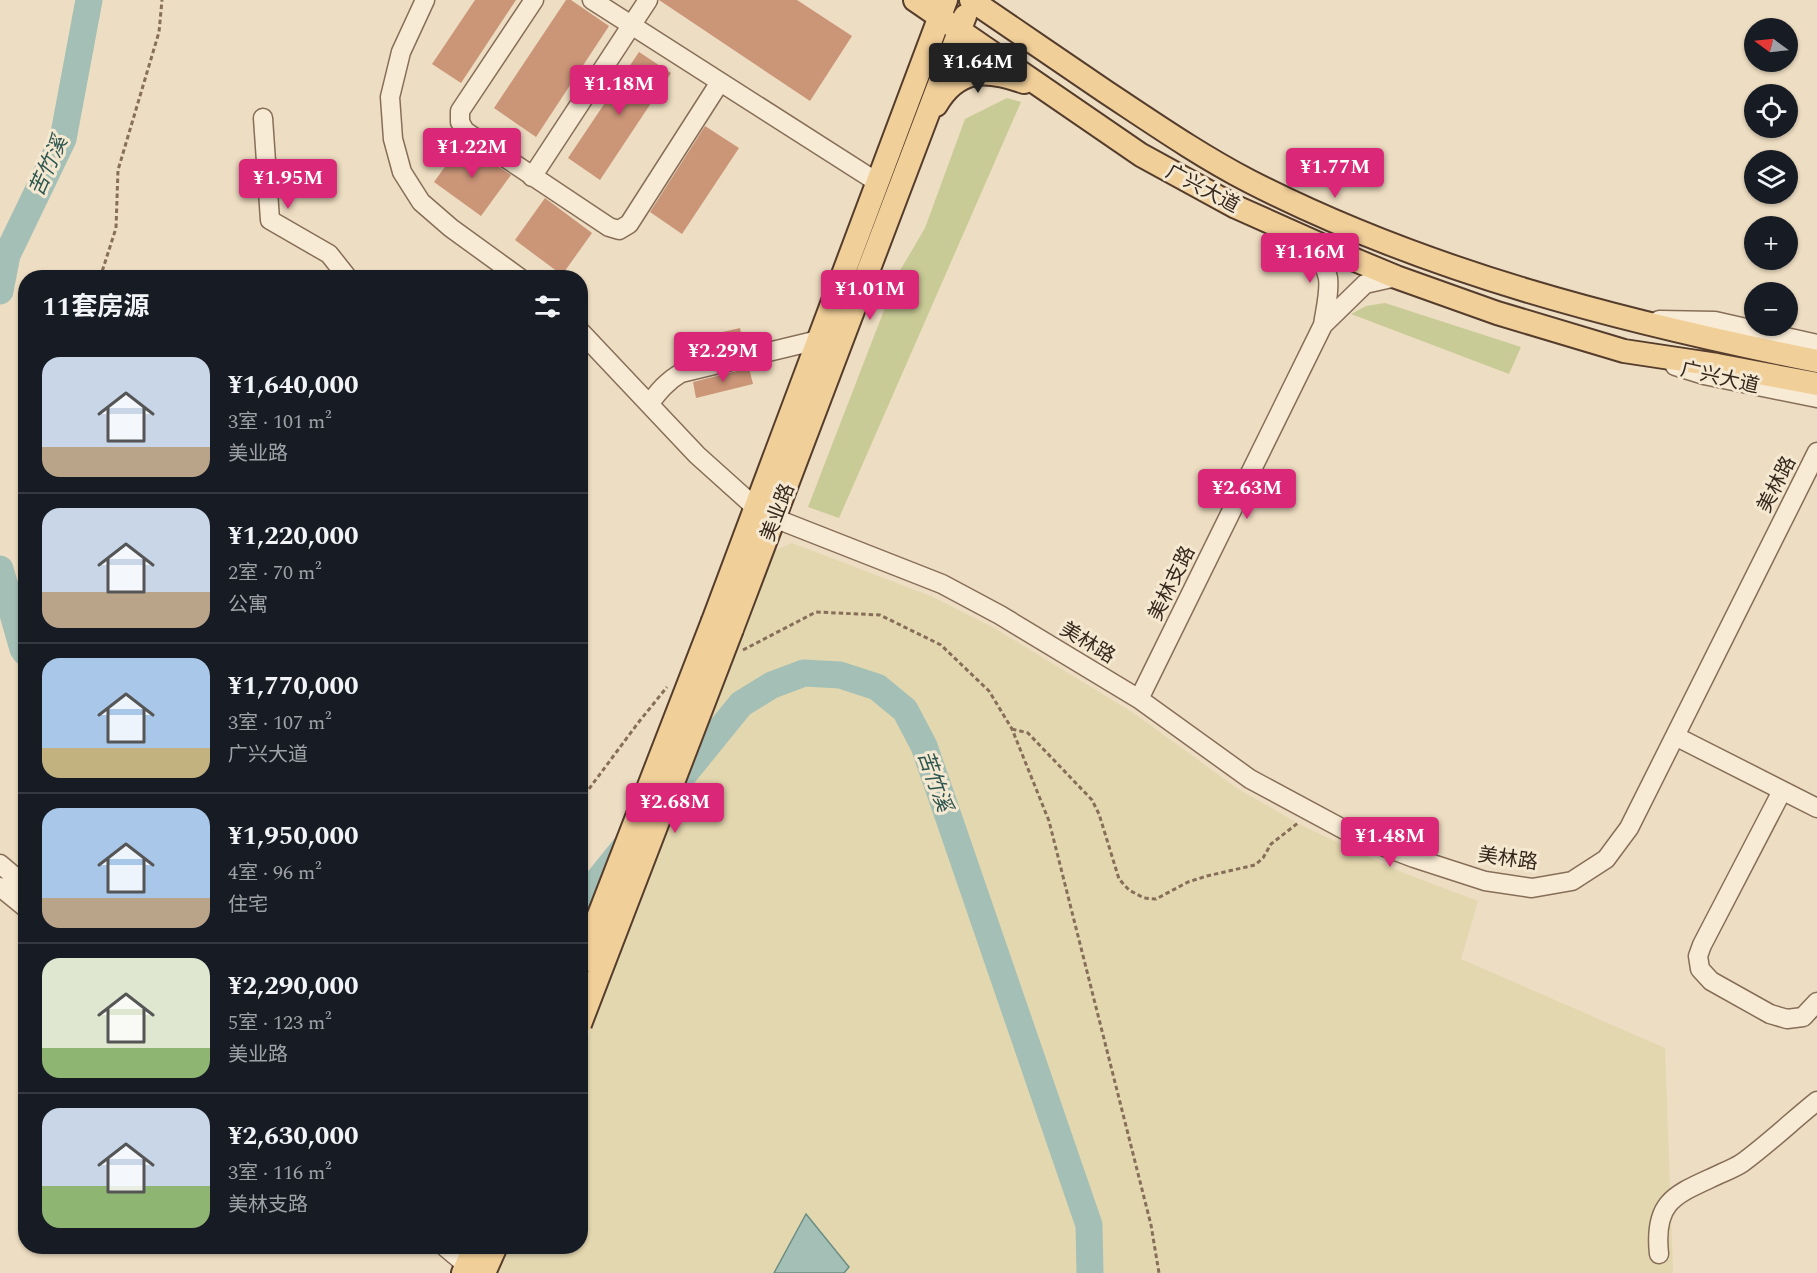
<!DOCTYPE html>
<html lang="zh">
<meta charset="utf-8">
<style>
:root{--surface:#171b24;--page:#20242c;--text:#f1f3f6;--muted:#9ea1a6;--line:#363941;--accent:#db2777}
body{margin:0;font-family:Spectral,"Noto Sans SC",serif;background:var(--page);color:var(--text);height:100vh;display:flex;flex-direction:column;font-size:22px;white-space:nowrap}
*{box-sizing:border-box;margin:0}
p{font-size:20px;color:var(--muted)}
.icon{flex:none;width:33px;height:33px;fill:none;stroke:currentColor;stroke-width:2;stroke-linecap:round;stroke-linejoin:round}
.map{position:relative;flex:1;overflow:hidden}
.panel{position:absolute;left:18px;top:270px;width:570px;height:984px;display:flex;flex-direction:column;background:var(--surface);border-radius:24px;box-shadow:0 2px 4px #0004}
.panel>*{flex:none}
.needle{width:39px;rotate:285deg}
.tools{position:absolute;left:1744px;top:18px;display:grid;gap:12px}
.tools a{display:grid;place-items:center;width:54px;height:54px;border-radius:50%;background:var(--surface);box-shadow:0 2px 4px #0004;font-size:30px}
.price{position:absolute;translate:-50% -51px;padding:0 14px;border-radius:6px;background:var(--accent);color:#fff;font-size:20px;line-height:39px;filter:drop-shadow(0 2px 3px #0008)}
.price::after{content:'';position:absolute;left:50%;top:36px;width:18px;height:14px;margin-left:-9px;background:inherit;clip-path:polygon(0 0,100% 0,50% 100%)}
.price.current{background:#222;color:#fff}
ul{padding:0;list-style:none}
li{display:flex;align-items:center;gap:18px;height:150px;padding:0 24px}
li+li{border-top:2px solid var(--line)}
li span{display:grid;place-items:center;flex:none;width:168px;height:120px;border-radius:18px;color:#555}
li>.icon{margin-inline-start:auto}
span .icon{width:72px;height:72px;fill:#fffc;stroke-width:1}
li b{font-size:26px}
h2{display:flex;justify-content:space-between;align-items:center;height:72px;padding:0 24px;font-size:26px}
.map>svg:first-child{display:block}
.farmland{fill:#e3d7af}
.green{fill:#c9cb96}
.water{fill:#a4c0b6;stroke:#6b8e83;stroke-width:1.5}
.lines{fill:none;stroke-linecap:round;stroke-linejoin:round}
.river{stroke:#a4c0b6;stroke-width:27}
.building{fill:#cb9578}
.minor-casing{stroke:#876e59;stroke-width:21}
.major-casing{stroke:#553d2d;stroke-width:26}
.path{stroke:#876e59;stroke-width:3;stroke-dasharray:4.5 3;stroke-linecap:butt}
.minor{stroke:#f8ebd5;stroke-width:18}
.major{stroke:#f1cf99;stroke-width:22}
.major-bridge-casing{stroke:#553d2d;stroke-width:26;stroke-linecap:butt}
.major-bridge{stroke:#f1cf99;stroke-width:22}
.labels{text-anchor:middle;stroke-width:6;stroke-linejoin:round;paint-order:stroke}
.street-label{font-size:20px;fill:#37281d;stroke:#f5e8d1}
.water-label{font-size:21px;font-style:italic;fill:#2d5651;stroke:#f5e8d1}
</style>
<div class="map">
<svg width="1817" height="1273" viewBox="0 0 1817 1273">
<rect width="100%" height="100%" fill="#edddc2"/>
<path class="farmland" d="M792 543 933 597 996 629 1135 714 1238 789 1299 824 1349 848 1406 874 1478 901 1461 959 1665 1048 1673 1273H497L507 1247 580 1246 581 1054 773 551Z"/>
<path class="green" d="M1007 98 1021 102 839 518 808 507 898 274 925 228 965 119Z
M1385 303 1521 347 1509 374 1351 314 1366 306Z"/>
<path class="water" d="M806 1214 849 1267 844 1273H774Z"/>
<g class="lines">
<path class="river" d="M0 291 7 255 63 139 89 0
M0 569 23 649 26 653
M668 794 741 704 772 685 804 673 840 675 877 687 905 710 924 746 1089 1225 1090 1273
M580 907 588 893 625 847"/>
</g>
<path class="building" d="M475 0H516L461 83 432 64Z
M566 0H571L609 26 536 137 494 108Z
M659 0H797L852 36 810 101Z
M639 52 671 73 600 180 568 158Z
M705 126 739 148 682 234 650 212Z
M462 143 511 175 481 216 434 182Z
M545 198 592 233 562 275 515 240Z
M740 328 744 346 688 360 683 341Z
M749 368 753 384 696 398 693 382Z"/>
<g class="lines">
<g class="minor-casing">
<path id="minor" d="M425 0 401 52 390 97 393 139 402 172 421 202 451 228 520 278
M534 0 460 111V122L465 131 609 227 619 230 629 224 720 82
M592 0 877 182
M263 118 270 220 329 254 348 278
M532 177 648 0
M1659 320 1715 321 1817 344
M1323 325 1365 284 1396 277
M580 331 697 455 756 508
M1675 366 1704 375 1817 398
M649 404C659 391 667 381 681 373L818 340
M774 518 942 584 1000 615 1139 699 1250 779 1356 836 1414 858 1485 881 1532 888 1572 881 1606 859 1629 828 1817 452
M1139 699 1323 325C1325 310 1330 293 1328 278 1325 264 1316 251 1308 240
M1675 736 1817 808
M1782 791 1702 945 1698 956 1700 969 1711 981 1770 1014 1787 1019 1803 1017 1817 1002
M0 864 26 886
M0 887 26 908
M444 1246 475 1272
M1659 1254C1653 1198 1678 1194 1722 1173 1729 1170 1736 1167 1742 1163 1768 1144 1792 1121 1817 1101"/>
</g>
<g class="major-casing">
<path id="major" d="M915 0 1141 155 1236 207 1348 257 1396 277 1497 313 1624 351 1717 365 1817 384
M971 0C1016 31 1061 61 1106 92 1153 123 1199 155 1249 181 1426 272 1623 322 1817 361
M936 105C958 67 987 69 1024 82
M713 621 946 0
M732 629 965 16
M463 1273 475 1246
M484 1273 496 1246"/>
</g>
<path class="path" d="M100 278 116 228 118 170 159 32 162 0
M743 650 816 612 880 615 941 645 989 691 1012 729 1049 821 1151 1225 1159 1273
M1012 729 1028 733 1092 800 1099 814 1119 879 1129 890 1144 898 1156 899 1188 882 1207 876 1255 865 1263 858 1271 844 1298 823
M580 801 638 723 667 687"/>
<use href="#minor" class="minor"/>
<use href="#major" class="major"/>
<g class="major-bridge-casing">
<path id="major-bridge" d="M580 964 713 621
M580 1024 732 629"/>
</g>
<use href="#major-bridge" class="major-bridge"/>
</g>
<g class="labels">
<g class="street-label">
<text transform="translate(1203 188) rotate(28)" y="7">广兴大道</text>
<text transform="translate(1720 377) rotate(13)" y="7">广兴大道</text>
<text transform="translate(1776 484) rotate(-63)" y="7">美林路</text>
<text transform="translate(777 512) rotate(-69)" y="7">美业路</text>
<text transform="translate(1171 583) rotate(-64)" y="7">美林支路</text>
<text transform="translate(1088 642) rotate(31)" y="7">美林路</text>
<text transform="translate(1508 858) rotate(8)" y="7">美林路</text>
</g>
<g class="water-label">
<text transform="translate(48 166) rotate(-66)" y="7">苦竹溪</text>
<text transform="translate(935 781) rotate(70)" y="7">苦竹溪</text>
</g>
</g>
</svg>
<div class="tools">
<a><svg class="needle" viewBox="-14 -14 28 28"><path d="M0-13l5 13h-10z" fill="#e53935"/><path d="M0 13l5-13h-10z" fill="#9ea1a6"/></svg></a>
<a><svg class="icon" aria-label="locate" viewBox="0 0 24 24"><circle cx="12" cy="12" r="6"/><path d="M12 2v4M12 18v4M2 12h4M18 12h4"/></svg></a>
<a><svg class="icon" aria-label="layers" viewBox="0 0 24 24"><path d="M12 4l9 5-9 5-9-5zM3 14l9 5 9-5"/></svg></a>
<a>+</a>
<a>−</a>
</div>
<b class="price current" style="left:978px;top:94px">¥1.64M</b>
<b class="price" style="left:619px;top:116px">¥1.18M</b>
<b class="price" style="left:472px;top:179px">¥1.22M</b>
<b class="price" style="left:1335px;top:199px">¥1.77M</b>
<b class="price" style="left:288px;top:210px">¥1.95M</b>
<b class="price" style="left:1310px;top:284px">¥1.16M</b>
<b class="price" style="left:870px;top:321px">¥1.01M</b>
<b class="price" style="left:723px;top:383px">¥2.29M</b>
<b class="price" style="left:1247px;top:520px">¥2.63M</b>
<b class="price" style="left:675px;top:834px">¥2.68M</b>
<b class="price" style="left:1390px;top:868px">¥1.48M</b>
<section class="panel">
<h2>11套房源<svg class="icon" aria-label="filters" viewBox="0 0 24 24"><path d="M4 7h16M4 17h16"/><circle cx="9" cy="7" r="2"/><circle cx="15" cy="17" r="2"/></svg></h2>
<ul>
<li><span style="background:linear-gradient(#c9d6e8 75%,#b9a48a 0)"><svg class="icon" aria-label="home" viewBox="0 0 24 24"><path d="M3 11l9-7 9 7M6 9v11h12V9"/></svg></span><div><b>¥1,640,000</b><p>3室 · 101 m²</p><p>美业路</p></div></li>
<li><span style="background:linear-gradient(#c9d6e8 70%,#b9a48a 0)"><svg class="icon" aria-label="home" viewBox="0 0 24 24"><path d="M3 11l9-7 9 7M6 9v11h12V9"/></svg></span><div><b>¥1,220,000</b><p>2室 · 70 m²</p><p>公寓</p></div></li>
<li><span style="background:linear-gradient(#a9c7e8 75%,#c2b280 0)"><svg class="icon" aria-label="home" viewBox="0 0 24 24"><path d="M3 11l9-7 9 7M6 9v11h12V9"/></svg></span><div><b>¥1,770,000</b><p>3室 · 107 m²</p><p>广兴大道</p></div></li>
<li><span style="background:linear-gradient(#a9c7e8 75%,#b9a48a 0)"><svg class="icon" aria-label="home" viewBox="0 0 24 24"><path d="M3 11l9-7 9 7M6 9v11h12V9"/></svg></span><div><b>¥1,950,000</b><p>4室 · 96 m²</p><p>住宅</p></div></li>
<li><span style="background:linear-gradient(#dfe7d0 75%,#8fb573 0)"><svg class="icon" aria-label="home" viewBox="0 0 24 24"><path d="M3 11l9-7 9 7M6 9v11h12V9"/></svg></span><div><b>¥2,290,000</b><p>5室 · 123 m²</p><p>美业路</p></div></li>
<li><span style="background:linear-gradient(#c9d6e8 65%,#8fb573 0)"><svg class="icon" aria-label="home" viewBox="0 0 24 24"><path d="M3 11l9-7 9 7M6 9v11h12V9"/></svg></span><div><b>¥2,630,000</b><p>3室 · 116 m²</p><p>美林支路</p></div></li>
</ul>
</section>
</div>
